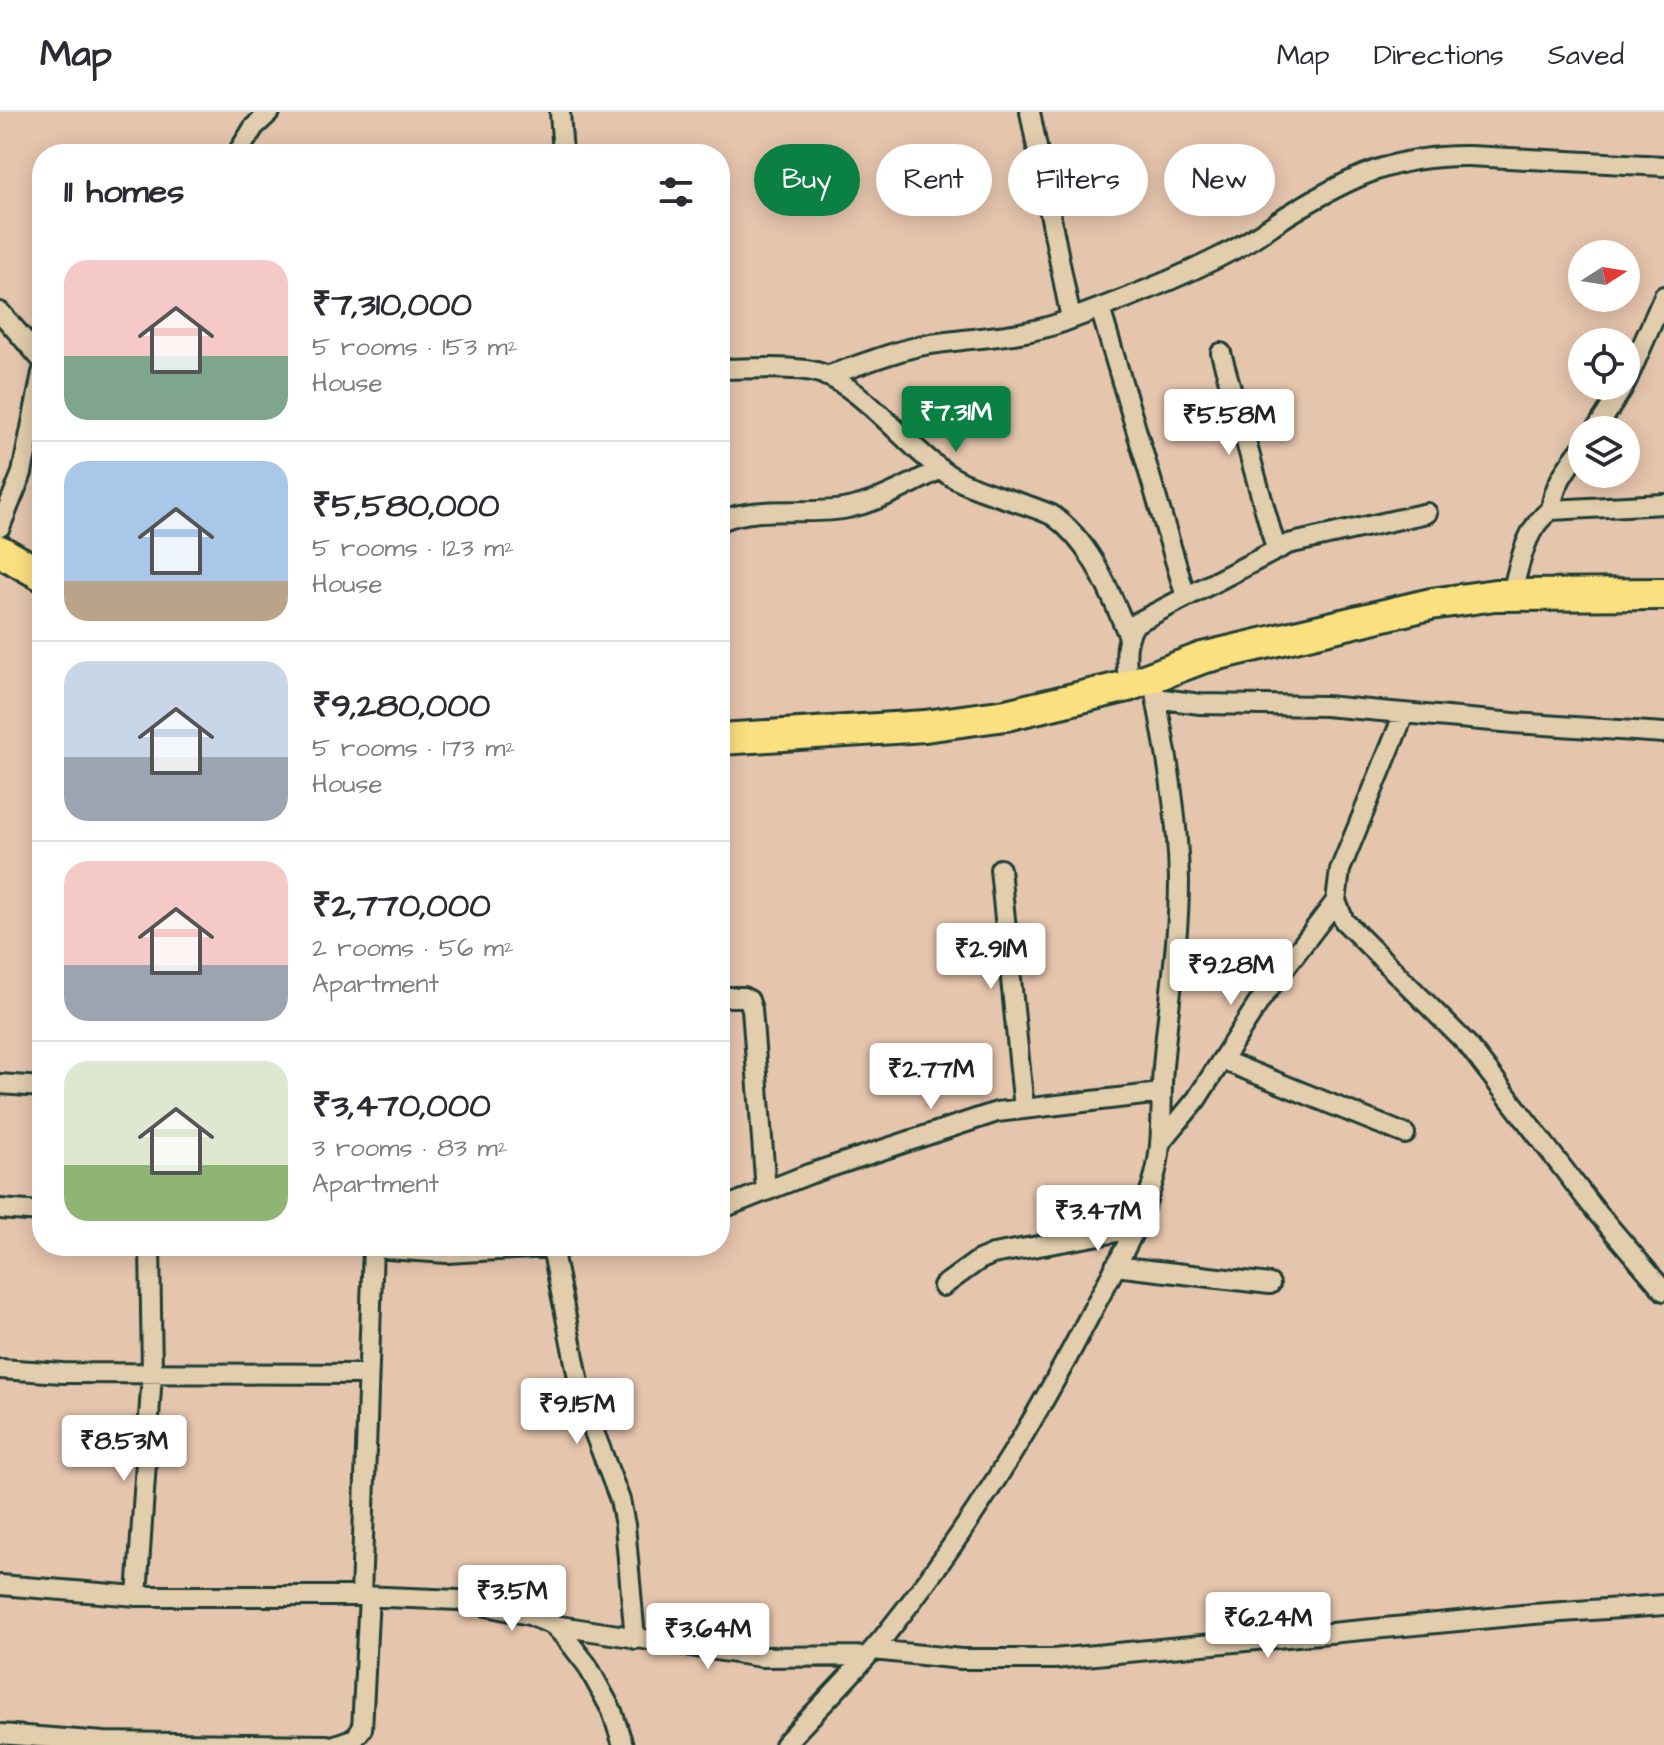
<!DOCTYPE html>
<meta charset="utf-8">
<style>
:root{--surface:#fff;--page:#f2f2f3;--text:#2b2b33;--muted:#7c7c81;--line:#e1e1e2;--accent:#0b8043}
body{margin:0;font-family:"Architects Daughter",sans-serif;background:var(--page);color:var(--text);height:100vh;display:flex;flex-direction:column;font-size:30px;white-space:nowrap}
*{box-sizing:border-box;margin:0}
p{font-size:26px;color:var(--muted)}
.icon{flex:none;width:44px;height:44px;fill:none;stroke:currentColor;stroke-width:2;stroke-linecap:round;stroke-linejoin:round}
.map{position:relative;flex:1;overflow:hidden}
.panel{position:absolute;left:32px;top:32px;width:698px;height:1112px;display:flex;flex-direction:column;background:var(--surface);border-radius:32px;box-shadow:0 4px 20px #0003}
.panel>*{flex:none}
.hud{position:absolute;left:754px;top:32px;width:760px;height:72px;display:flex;gap:16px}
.needle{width:52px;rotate:78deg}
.buttons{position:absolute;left:1568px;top:128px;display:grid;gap:16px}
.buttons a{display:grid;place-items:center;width:72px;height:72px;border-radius:50%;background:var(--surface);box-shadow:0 4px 20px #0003;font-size:40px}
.price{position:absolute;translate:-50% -68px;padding:0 18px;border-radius:8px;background:#fff;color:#222;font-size:26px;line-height:52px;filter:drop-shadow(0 2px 4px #0008)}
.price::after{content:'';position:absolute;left:50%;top:48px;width:24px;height:18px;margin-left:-12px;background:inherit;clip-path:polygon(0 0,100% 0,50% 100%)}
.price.active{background:var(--accent);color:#fff}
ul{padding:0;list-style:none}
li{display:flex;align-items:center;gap:24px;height:200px;padding:0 32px}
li+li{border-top:2px solid var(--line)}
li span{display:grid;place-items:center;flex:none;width:224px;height:160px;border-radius:24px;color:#555}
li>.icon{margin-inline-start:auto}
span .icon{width:96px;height:96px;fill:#fffc;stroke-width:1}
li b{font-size:34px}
h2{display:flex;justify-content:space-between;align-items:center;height:96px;padding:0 32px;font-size:34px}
.chip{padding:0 28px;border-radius:36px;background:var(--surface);box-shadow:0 4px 20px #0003;font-size:28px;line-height:72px}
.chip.active{background:var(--accent);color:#fff}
header{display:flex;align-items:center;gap:48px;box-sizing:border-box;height:112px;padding:0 40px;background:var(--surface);border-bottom:2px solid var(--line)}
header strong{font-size:38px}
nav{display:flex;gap:44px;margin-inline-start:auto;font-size:28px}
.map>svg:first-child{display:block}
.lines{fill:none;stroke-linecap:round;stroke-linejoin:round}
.street-casing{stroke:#1f3d34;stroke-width:24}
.primary-casing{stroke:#1f3d34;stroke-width:36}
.street{stroke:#e2cdac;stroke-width:18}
.primary{stroke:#fbe080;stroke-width:30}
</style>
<header>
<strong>Map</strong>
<nav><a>Map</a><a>Directions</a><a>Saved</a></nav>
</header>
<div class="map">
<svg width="1664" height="1633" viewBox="0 0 1664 1633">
<rect width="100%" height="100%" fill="#e6c5ad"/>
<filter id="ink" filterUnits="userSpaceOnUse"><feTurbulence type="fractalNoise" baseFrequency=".0125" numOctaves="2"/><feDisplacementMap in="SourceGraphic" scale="16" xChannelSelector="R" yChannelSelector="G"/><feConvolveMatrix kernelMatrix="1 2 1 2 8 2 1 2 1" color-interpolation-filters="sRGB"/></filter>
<g filter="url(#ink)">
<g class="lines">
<g class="street-casing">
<path id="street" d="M560 0 563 42
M1030 0 1071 207
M237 42 254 15 270 0
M1100 196 1186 485
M0 200 42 248
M1221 241 1276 437
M720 257C747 257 787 254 812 259 859 268 907 337 949 363 980 382 1019 388 1052 403 1092 431 1109 479 1128 522
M826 264C859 254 892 239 925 233 971 225 1019 226 1063 210 1120 189 1178 167 1231 139 1251 129 1269 115 1288 103 1350 65 1395 43 1469 44L1664 54
M1626 270 1664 184
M1596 318 1624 274
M1551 398C1554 372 1566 357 1582 336
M720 409C758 393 803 403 843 397 878 391 910 372 941 357
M0 415 22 361 42 261
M1511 483C1520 454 1524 416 1551 398L1664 392
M1128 574C1127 551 1122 530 1136 511L1288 432 1427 401
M1156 586 1200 592 1325 594 1514 611 1664 621
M1404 602 1340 758 1336 789 1344 809 1468 933 1595 1098 1664 1179
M1000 757 1024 997
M720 885H743L749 888 752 897 766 1079
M1222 948 1405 1022
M0 972 42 975
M1162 1029 1196 988 1261 887 1336 789
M0 1097 42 1100
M720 1097 809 1062 997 1000 1161 981
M552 1135 583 1291 620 1388 625 1413 635 1527
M373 1136 447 1141 565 1134
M1115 1154 1270 1172
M943 1174 979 1148 993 1142 1134 1117
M0 1257 63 1261 368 1262
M0 1473 137 1484H361L373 1134
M137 1484 152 1261 150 1134
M361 1484 459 1488 529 1503 553 1513 566 1526 587 1553 612 1599 623 1633
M553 1513 761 1545 867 1544
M873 1538 961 1547H1053L1533 1502 1664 1493
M0 1622 104 1630 327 1633
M335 1633 355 1626 362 1617 369 1484
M784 1633C817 1597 852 1563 883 1526 964 1425 1032 1316 1091 1201 1114 1156 1142 1112 1155 1063 1164 1028 1160 992 1163 955 1168 893 1179 831 1179 769 1178 700 1165 631 1152 565"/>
</g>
<g class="primary-casing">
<path id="primary" d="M0 439 42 463
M720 627 925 614 1006 603 1128 574 1202 546 1431 492 1495 483 1664 482"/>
</g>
<use href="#street" class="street"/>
<use href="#primary" class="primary"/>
</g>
</g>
</svg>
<div class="buttons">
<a><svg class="needle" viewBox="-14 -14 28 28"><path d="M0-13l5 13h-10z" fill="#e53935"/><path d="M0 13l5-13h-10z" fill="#7c7c81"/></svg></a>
<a><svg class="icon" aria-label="locate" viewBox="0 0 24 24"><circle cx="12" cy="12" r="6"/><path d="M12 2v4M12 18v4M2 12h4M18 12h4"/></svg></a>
<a><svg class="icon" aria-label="layers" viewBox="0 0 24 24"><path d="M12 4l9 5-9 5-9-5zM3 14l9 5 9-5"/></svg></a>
</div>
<b class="price active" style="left:956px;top:342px">₹7.31M</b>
<b class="price" style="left:1229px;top:345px">₹5.58M</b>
<b class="price" style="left:991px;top:879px">₹2.91M</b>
<b class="price" style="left:1231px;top:895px">₹9.28M</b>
<b class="price" style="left:931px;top:999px">₹2.77M</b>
<b class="price" style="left:1098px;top:1141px">₹3.47M</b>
<b class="price" style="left:577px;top:1334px">₹9.15M</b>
<b class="price" style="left:124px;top:1371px">₹8.53M</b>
<b class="price" style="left:512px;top:1521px">₹3.5M</b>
<b class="price" style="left:1268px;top:1548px">₹6.24M</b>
<b class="price" style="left:708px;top:1559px">₹3.64M</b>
<div class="hud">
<a class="chip active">Buy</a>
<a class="chip">Rent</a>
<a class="chip">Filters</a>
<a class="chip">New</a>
</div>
<section class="panel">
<h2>11 homes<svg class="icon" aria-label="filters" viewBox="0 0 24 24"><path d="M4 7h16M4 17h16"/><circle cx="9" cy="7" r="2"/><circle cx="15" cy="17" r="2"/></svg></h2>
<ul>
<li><span style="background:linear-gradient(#f6c9c9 60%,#7fa58c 0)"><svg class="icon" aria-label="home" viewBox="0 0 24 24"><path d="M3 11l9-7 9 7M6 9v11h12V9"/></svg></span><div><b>₹7,310,000</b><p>5 rooms · 153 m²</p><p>House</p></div></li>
<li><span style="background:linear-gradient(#a9c7e8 75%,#b9a48a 0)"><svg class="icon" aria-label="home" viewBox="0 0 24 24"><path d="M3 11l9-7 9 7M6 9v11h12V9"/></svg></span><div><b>₹5,580,000</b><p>5 rooms · 123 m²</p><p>House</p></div></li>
<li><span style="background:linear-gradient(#c9d6e8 60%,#9aa5b1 0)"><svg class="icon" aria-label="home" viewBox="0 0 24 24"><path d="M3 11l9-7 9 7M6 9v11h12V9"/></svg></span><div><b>₹9,280,000</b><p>5 rooms · 173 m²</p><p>House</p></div></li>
<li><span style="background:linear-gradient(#f6c9c9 65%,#9aa5b1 0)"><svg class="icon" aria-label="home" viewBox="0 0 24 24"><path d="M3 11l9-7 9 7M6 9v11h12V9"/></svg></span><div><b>₹2,770,000</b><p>2 rooms · 56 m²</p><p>Apartment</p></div></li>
<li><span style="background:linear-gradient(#dfe7d0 65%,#8fb573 0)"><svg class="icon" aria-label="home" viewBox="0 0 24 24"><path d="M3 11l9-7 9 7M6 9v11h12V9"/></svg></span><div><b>₹3,470,000</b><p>3 rooms · 83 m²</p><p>Apartment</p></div></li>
</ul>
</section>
</div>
